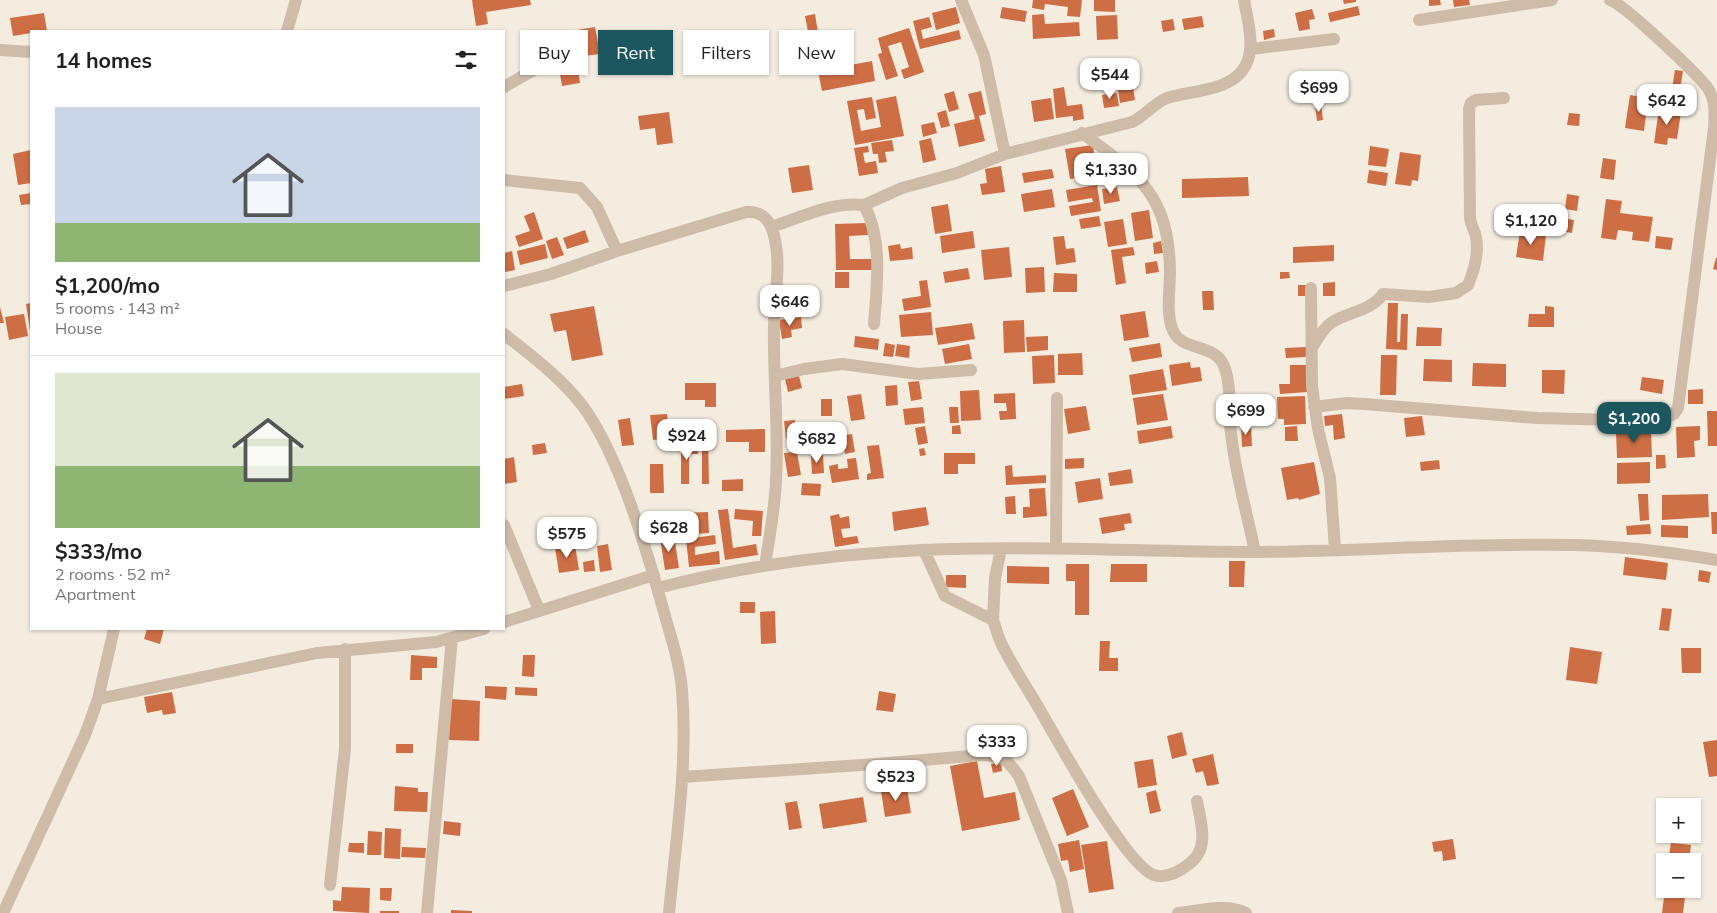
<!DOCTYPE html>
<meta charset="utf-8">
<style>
:root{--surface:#fff;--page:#f2f2f2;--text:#202124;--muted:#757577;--line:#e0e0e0;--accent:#1c565f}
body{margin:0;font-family:Mulish,sans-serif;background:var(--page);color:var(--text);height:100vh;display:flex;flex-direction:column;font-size:19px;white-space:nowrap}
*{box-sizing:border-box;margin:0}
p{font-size:16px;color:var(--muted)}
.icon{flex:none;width:28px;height:28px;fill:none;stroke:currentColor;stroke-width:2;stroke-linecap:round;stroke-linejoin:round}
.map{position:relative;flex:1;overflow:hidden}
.details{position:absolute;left:30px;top:30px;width:475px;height:600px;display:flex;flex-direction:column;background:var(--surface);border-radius:0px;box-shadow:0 1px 4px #0004}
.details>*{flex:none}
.guide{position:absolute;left:520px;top:30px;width:475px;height:45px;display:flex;gap:10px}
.controls{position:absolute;left:1656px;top:798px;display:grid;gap:10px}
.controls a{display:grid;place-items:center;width:45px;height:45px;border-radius:0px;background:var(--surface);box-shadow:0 1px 4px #0004;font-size:25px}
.price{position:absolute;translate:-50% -42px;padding:0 11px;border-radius:10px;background:#fff;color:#222;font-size:16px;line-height:32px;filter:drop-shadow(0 1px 2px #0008)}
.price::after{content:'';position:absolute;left:50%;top:30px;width:15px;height:11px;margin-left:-8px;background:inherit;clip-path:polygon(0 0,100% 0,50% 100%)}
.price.on{background:var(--accent);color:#fff}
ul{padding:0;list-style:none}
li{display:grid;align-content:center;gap:10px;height:265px;padding:0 25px}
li+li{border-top:1px solid var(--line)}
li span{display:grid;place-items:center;height:155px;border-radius:0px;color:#555}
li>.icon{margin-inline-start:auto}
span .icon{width:90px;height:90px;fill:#fffc;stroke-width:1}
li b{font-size:21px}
h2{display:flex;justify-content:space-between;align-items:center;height:60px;padding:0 25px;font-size:21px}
.pill{padding:0 18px;border-radius:0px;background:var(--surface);box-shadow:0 1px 4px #0004;font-size:18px;line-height:45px}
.pill.on{background:var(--accent);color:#fff}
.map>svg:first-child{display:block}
.building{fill:#cd6e44}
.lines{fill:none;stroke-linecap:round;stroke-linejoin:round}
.street{stroke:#cebca9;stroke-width:12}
</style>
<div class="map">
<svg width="1717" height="913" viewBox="0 0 1717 913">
<rect width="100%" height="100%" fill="#f4ecdf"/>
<path class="building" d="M472 0H530L531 5 486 12 488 24 476 26Z
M1033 0H1082L1080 17 1067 16 1068 7 1045 4 1044 10 1032 8Z
M1094 0H1115V12L1094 11Z
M1343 0H1356V2L1344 4Z
M1429 0H1440L1441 5 1429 6Z
M1453 0H1469L1470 5 1454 7Z
M1358 6 1360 15 1330 22 1328 13Z
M956 7 960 23 936 30 932 13Z
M1002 7 1027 11 1025 22 1000 18Z
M1312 9 1315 19 1309 20 1310 29 1299 31 1295 13Z
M44 13 47 31H31V33L13 36 10 18Z
M815 14 820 45 811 47 805 16Z
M1044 14 1045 24 1079 22 1080 36 1033 39 1032 15Z
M1117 15 1118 39 1097 40 1096 16Z
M1202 16 1204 27 1184 30 1182 19Z
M929 17 932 27 921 30 923 39 959 30 961 39 920 49 913 21Z
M1173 19 1175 30 1163 32 1161 21Z
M595 27 600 54 584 56 583 50 572 52 574 59 557 62 552 34Z
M909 28 924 72 904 79 901 70 909 67 901 42 888 46 898 76 886 80 878 54 882 53 878 38Z
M1274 29 1275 37 1264 40 1263 31Z
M872 61 875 81 822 91 818 71Z
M578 70 580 83 562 86 560 74Z
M1675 70 1683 71 1680 90 1672 89Z
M1064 87 1067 106 1082 104 1084 119 1073 121V116L1056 118 1053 89Z
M1133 87 1135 100 1120 103 1118 90Z
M954 91 959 109 949 112 944 94Z
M981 91 986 114 979 116 985 141 959 147 954 124 975 119 968 94Z
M1117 93 1119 106 1104 108 1102 95Z
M1630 95 1648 98 1644 131 1625 128Z
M896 96 904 136 855 145 847 101 872 97 876 118 866 120 864 109 857 110 861 131 881 127 876 100Z
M1051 98 1054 119 1034 122 1031 101Z
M1315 105H1321L1323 120 1317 121Z
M1659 109 1681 112 1677 139 1668 138 1667 145 1654 143Z
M946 110 950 126 941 128 937 113Z
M669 112 673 143 657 145 655 128 640 130 638 116Z
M1569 113 1580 114 1579 126 1567 125Z
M934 122 937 133 923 137 921 125Z
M931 138 936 160 923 163 919 141Z
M892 140 894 151 885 152 887 162 879 163 878 154H873L871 143Z
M1093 145 1097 175 1070 179 1065 149Z
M868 146 869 152 863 153 865 163 876 161 878 173 859 176 854 148Z
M1370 146 1389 149 1386 167 1368 165Z
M31 150V183L18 185 13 154Z
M1400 152 1421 155 1418 181 1412 180 1411 186 1395 184Z
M1603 158 1616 160 1614 180 1600 178Z
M809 165 813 190 792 193 788 168Z
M1001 166 1005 192 982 195 980 184 987 183 985 169Z
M1052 169 1054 178 1024 183 1022 173Z
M1369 170 1388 173 1386 186 1367 183Z
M1248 177 1249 196 1182 198V179Z
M1097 185 1101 211 1071 216 1069 206 1093 202 1092 198 1068 202 1066 190Z
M1117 187 1120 201 1104 204 1102 189Z
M1052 189 1055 207 1024 212 1021 194Z
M31 193V204L21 205 19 195Z
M1567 194 1579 196 1577 211 1565 209Z
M1606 199 1622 201 1620 213 1653 217 1649 242 1632 240 1633 232 1618 230 1616 240 1601 238Z
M948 204 952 231 935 234 931 207Z
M1149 210 1153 238 1135 241 1131 213Z
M534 212 543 239 519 247 515 236 530 231 524 216Z
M1099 216 1101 226 1081 229 1079 219Z
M1562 218 1574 220 1572 233 1560 231Z
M1123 219 1127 244 1108 247 1104 222Z
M867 223 868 235 849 236 850 259H875V270H836L835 224Z
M585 230 589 242 567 249 563 238Z
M973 231 975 248 942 253 940 236Z
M1520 231 1546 235 1543 261 1516 257Z
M1064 236 1066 249 1074 248 1076 262 1056 265 1053 237Z
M1656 236 1673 238 1671 250 1655 248Z
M557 237 564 255 552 259 546 241Z
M1161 241 1163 253 1154 254 1153 243Z
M545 244 548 258 520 265 517 251Z
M900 244 901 249 912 247 913 259 890 261 888 246Z
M1334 245V261L1293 263V247Z
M1009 247 1012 277 984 280 981 250Z
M1133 247 1135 255 1122 257 1126 283 1116 285 1111 250Z
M512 251 515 270 505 272 504 253Z
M1716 258H1717V270L1713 269Z
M1157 261 1159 272 1146 274 1145 263Z
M1044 267 1045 292 1026 293 1025 268Z
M968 268 970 279 945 283 943 272Z
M835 272H849V288H835Z
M1280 272H1289L1290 278 1280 279Z
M1054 273 1077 274V292H1053Z
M927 280 931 307 904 311 902 299 921 296 919 281Z
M1335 282V296H1323V283Z
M1298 285H1306V296H1298Z
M1202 291H1213L1214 310H1203Z
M31 303V330H30L26 304Z
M1388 303H1398L1397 342H1400L1401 314H1408L1407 350 1386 349Z
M594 306 603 355 572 361 566 330 554 332 550 314Z
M1545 306 1554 307V327H1528L1529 314H1545Z
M0 307 4 323H0Z
M1145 311 1149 337 1124 341 1120 315Z
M931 312 933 335 901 337 899 315Z
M24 314 28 336 9 340 5 317Z
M801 317 802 328 791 330 792 337 782 339 779 320Z
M1024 320 1025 352 1004 353 1003 321Z
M972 323 975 339 938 345 935 328Z
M1417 327 1442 328 1441 346H1416Z
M855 336 879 339 878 350 854 347Z
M1048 336V350L1027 352 1026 337Z
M885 343 895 345 893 357 883 356Z
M1160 343 1162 357 1132 362 1129 348Z
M897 344 910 346 909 358 895 356Z
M969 344 972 359 945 364 942 349Z
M1306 347V357L1286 358 1285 348Z
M1082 353 1083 375H1058V354Z
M1054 355 1055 383 1033 384 1032 356Z
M1381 355H1397L1396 395H1380Z
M1424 359 1452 360V382L1423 381Z
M1190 362 1191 368 1200 367 1202 381 1172 386 1169 365Z
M1473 363 1506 364V387L1472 386Z
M1290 365H1306L1307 392 1280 394 1279 384H1290Z
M1163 369 1167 390 1132 395 1129 375Z
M1542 370H1565L1564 394 1542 393Z
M799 376 802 388 788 392 785 379Z
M1642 377 1664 380 1662 394 1640 390Z
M919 381 922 399 911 401 908 382Z
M685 383H716V407H705V400H685Z
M522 384 524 396 504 399V387Z
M897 385 898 405 886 406 885 386Z
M1703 389V404H1688V390Z
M979 390 981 420 961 421 960 391Z
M1015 393 1016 419 1000 420 999 411H1007L1006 403H994V394Z
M861 394 865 419 851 421 847 396Z
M1163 394 1168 420 1137 425 1133 398Z
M1305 396 1306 424 1284 425V419H1278L1277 397Z
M821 399H832V416H821Z
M1086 406 1090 430 1068 434 1064 409Z
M923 407 925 423 905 425 903 409Z
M949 407H958L959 423H950Z
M1707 411H1717V446H1708Z
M667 414 670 438 653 440 650 415Z
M1342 414 1345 438 1334 440 1333 425 1325 426 1324 416Z
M1422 416 1425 435 1406 437 1404 418Z
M630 418 634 445 622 446 618 420Z
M795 420 797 438 786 439 784 421Z
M1251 424 1252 446 1242 447 1241 425Z
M960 425 961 434H952V426Z
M925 426 928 443 918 445 915 428Z
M1171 426 1173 438 1139 444 1137 431Z
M1297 426 1298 441H1285V427Z
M1700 426V440L1694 441 1695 457 1677 458 1676 427Z
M765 429V452H749V442H726V430Z
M1651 430 1652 457 1617 458 1616 431Z
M852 434 855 452 845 454 843 444 830 446 828 438Z
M702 439H708L709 484H702Z
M545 443 547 453 533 455 532 445Z
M681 444H697L698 454H689V484H681Z
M879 445 884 478 867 480V474L871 473 867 446Z
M924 448 926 455 920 456 919 449Z
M797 452 801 475 788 477 784 453Z
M944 453H975V464H958V474H944Z
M823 455 824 473 812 474 811 456Z
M1656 455H1665L1666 468 1656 469Z
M514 457 517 482 504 484V459Z
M856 458 859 479 832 483 829 466 838 464V469L848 468 847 459Z
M1084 458V468L1065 469V459Z
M1439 460 1440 469 1421 471 1420 462Z
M1314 462 1320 494 1299 500 1298 498 1287 500 1281 468Z
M1650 462V483L1617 484V463Z
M650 464H663L664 493H650Z
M1012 465 1013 477 1046 475V483L1006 485 1005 466Z
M1131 469 1133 483 1110 486 1108 473Z
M1100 478 1103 499 1078 503 1075 482Z
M743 479V491H722V480Z
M802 483 821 484 820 496 801 495Z
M1045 488 1047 516 1023 518V507H1030L1029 489Z
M1638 494H1648L1649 520 1640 521Z
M1708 494 1709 517 1662 520V495Z
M1015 496 1016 514H1006L1005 497Z
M926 507 929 525 894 531 892 512Z
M728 509 733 548 756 544 758 555 725 560 718 510Z
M735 509 763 511 761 536H752L753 521 734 519Z
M708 512 709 533 682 535 681 513Z
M1711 512H1717V534H1712Z
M1130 513 1132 523 1124 524 1125 530 1102 534 1099 518Z
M839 514 840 518 849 516 850 528 841 529 843 538 857 536 859 543 835 547 830 516Z
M1650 524 1651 534 1627 535 1626 526Z
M1661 525 1688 526V538L1661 537Z
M715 535 716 544 695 547V555L719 551 720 564 689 567 686 539Z
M674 536 679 568 665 570 660 538Z
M608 544 612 570 600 572 597 546Z
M575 545 579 570 559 573 555 548Z
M1625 557 1668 563 1666 580 1623 575Z
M594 560 595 571 584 572 583 562Z
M1229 561H1245L1244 587H1229Z
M1066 564H1089V615H1075V581H1066Z
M1111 564H1147V582H1110Z
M1007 566 1049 567V584L1007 583Z
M1699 570 1711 572 1709 583 1698 581Z
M946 575H966V588L946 587Z
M740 602H755V613H740Z
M1662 608 1672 609 1669 631 1659 630Z
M775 611 776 643 761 644 760 612Z
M147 629H164L160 644 144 639Z
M1100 641H1110L1109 658H1118V671H1099Z
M1570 647 1602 652 1597 684 1566 680Z
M1681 648H1701V673H1682Z
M411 655 437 657V668H422V680H410Z
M523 655H535L534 677 522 676Z
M485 686 507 687 506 700 485 698Z
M515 687 537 688V696L515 695Z
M879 691 896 694 893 712 876 710Z
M172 692 176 713 163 715 162 710 147 713 144 697Z
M451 699 480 701 479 741 449 740Z
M1182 732 1187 755 1172 759 1167 736Z
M1717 740V776L1709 777 1703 742Z
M396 744H413V753H396Z
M1213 754 1219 784 1207 786 1203 771 1196 773 1192 759Z
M1153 759 1157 785 1138 788 1134 762Z
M977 761 984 798 1015 792 1020 820 962 831 950 766Z
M1001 762 1002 771 993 773 991 764Z
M395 786 418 788V792H428L427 812 394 811Z
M907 787 911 813 885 817 881 791Z
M1073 789 1089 827 1067 836 1052 798Z
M1156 790 1161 811 1150 814 1146 793Z
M863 797 867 822 823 829 819 804Z
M797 801 802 828 789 830 785 803Z
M444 821 461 823 460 836 443 834Z
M385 828 401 829 400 859 384 858Z
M368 831 382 832 381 855H367Z
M1453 839 1456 859 1443 861 1442 851 1434 852 1432 842Z
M1079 840 1084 869 1070 872 1068 860 1061 861 1058 844Z
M1107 841 1114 889 1089 893 1081 845Z
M349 843H364V853L348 852Z
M1671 843 1691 845 1689 861H1668Z
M402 847 426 848 425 858 401 857Z
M342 887 370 888 369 913 333 911V900L341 901Z
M380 888H392L391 901 380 900Z
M1665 889H1686L1683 913H1662Z
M451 910 472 911V913H451Z
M380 911H399V913H380Z"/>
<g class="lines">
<path class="street" d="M961 0 984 55 1005 154
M1419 20 1552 0
M287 31 296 0
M1252 49 1334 39
M0 50 31 52
M504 87 546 63
M1082 133C1139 174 1169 196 1170 271 1170 289 1166 311 1172 328 1180 353 1215 342 1224 366 1232 386 1228 411 1231 433 1235 473 1247 512 1255 552
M504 180 580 188 597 207 617 251
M864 205 902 188 957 173 1005 154 1132 122C1145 116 1154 103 1167 98 1183 93 1200 92 1216 87 1262 73 1251 36 1244 0
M771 227C800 218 833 201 864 205 883 239 877 286 874 324
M504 286 551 274 617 251 746 212C759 211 767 216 772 229 783 260 774 296 774 327 773 378 779 429 776 480 775 509 769 538 765 566
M1311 288 1312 386 1318 429 1330 478 1335 549
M504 334C532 356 560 377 582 405 620 456 648 554 665 616 672 640 680 665 682 690 688 764 676 840 669 913
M1312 348C1317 340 1323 328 1331 323 1349 311 1370 312 1383 294L1429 297 1456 293 1468 285C1474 271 1479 253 1476 237 1475 231 1471 226 1470 218L1469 109 1471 103 1476 100 1504 98
M775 376 804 369 842 364 918 374 971 370
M1314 407 1347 403 1364 404 1537 418 1660 421 1674 414 1678 408 1714 128C1715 114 1716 99 1707 87 1695 72 1626 6 1610 0
M504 525 539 610
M1056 549 1057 398
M924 550 945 596 993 620C996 628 998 637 1002 645 1013 667 1028 689 1040 710 1058 741 1126 866 1154 875 1166 879 1180 871 1189 864 1210 849 1201 823 1197 801
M658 588C742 566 835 554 922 550 1032 545 1143 552 1253 552 1360 551 1467 543 1574 545 1622 546 1669 552 1717 560
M993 620 995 578 1001 549
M504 622 654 575
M98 699 317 653 436 642 484 629
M682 777 876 764 982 755C1003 756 1007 759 1019 776L1061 880 1068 913
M330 885 345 749V649
M3 913 85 735 98 699 114 629
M427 913 452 638
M1178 913C1199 911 1227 903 1246 913"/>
</g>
</svg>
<div class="controls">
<a>+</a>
<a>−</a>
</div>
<b class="price" style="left:1110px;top:100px">$544</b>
<b class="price" style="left:1319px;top:113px">$699</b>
<b class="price" style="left:1667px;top:126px">$642</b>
<b class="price" style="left:1111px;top:195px">$1,330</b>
<b class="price" style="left:1531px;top:246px">$1,120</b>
<b class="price" style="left:790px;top:327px">$646</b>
<b class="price" style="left:1246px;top:436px">$699</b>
<b class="price on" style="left:1634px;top:444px">$1,200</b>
<b class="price" style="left:687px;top:461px">$924</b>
<b class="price" style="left:817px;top:464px">$682</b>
<b class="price" style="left:669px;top:553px">$628</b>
<b class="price" style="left:567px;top:559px">$575</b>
<b class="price" style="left:997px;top:767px">$333</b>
<b class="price" style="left:896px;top:802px">$523</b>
<div class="guide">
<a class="pill">Buy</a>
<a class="pill on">Rent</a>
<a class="pill">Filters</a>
<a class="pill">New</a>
</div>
<section class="details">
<h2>14 homes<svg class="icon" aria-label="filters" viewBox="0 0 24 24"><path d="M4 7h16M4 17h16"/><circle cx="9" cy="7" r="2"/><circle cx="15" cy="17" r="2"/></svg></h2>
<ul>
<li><span style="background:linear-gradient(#c9d6e8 75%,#8fb573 0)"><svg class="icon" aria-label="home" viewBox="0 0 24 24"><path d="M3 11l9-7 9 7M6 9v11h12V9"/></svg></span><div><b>$1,200/mo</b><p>5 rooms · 143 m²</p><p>House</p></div></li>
<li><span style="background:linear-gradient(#dfe7d0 60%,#8fb573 0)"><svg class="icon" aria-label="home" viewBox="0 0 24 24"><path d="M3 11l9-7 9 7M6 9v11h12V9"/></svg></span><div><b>$333/mo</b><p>2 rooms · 52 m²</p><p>Apartment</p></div></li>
</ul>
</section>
</div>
